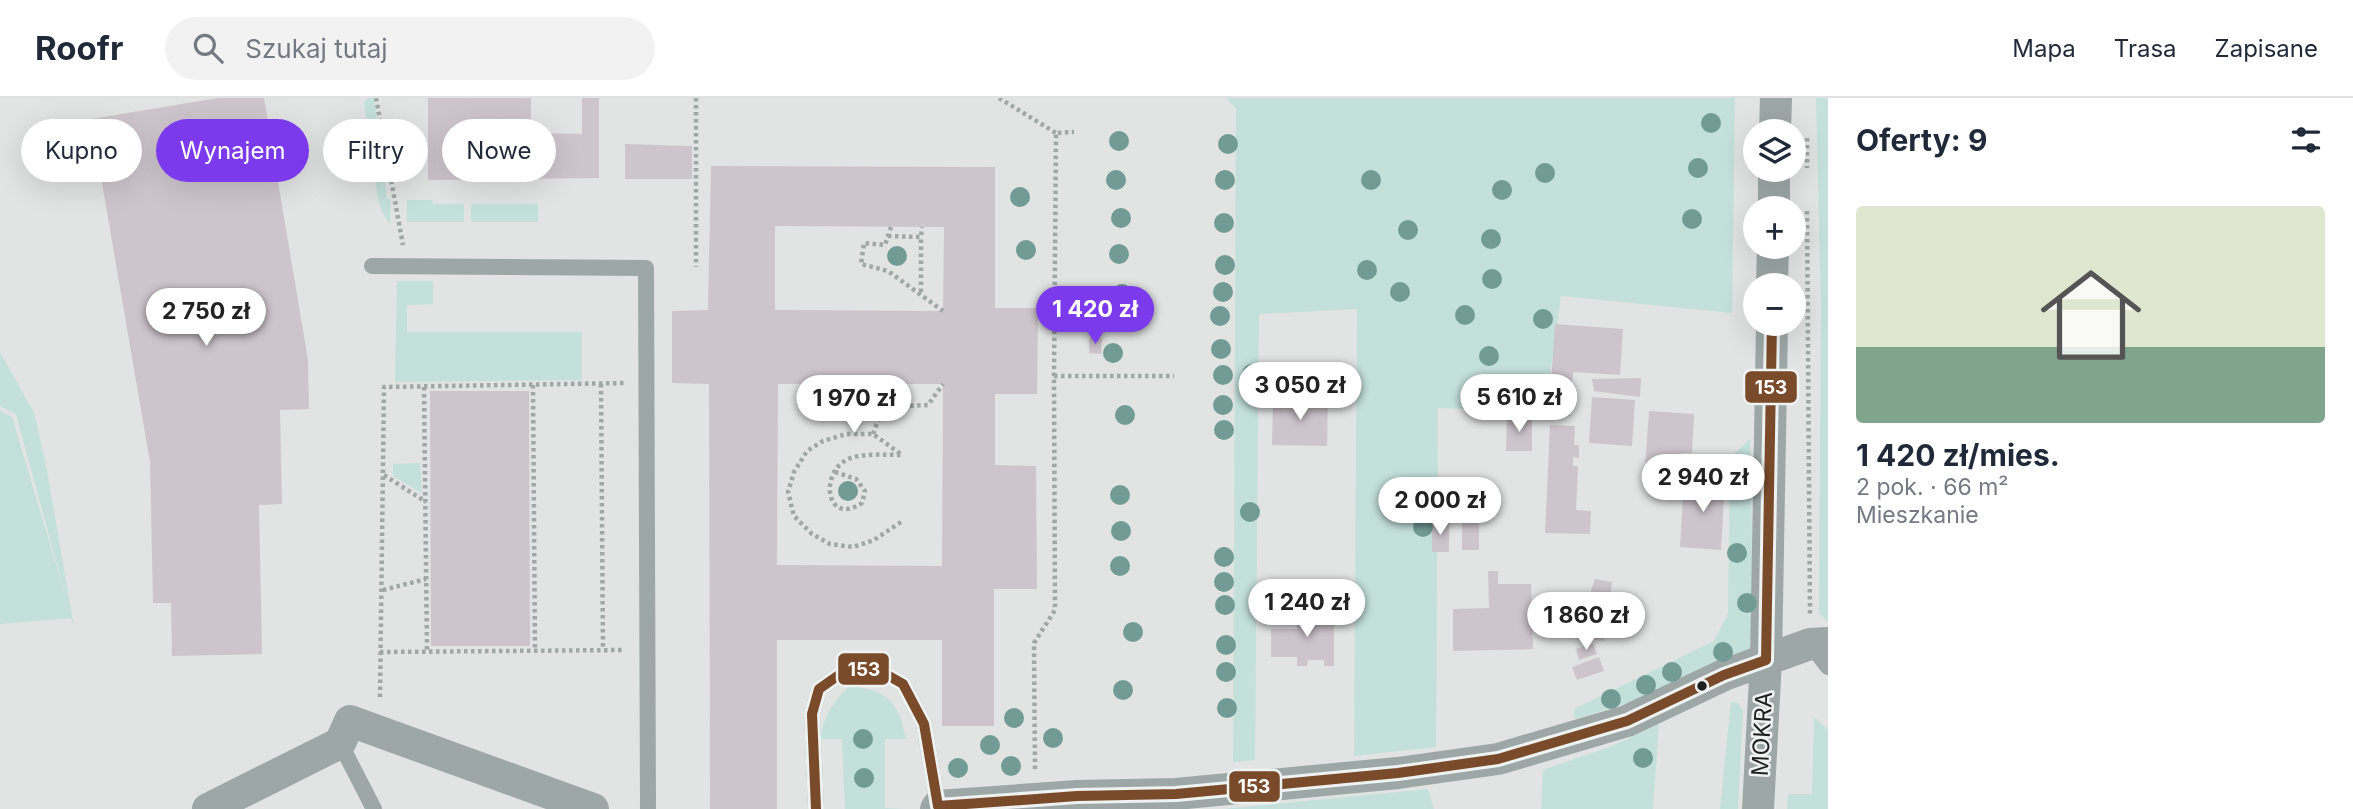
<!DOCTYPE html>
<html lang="pl">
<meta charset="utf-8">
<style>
:root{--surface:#fff;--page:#f2f2f3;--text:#1f2937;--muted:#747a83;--line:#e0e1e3;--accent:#7c3aed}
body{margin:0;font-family:Inter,sans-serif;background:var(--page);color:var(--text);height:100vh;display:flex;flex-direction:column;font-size:26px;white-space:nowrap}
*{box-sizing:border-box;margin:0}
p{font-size:23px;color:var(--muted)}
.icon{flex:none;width:38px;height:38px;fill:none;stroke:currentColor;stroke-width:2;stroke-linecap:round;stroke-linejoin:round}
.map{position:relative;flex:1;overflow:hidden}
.drawer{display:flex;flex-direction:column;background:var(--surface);width:525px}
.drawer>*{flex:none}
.banner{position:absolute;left:21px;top:21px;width:665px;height:63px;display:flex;gap:14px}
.tools{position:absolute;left:1743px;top:21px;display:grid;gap:14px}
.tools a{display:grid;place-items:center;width:63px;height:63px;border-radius:50%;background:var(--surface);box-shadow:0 7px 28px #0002;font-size:35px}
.price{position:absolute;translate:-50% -60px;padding:0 16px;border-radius:24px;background:#fff;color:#222;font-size:23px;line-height:46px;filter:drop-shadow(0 2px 4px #0008)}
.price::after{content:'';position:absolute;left:50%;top:42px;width:21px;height:16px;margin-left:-10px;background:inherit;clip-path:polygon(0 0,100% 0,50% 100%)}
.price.active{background:var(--accent);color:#fff}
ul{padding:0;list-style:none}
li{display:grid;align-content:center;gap:14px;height:371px;padding:0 28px}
li span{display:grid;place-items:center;height:217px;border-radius:7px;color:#555}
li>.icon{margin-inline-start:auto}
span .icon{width:126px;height:126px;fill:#fffc;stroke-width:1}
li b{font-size:30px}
h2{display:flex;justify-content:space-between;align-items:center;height:84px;padding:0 28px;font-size:30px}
.chip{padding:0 24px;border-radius:32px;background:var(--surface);box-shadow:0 7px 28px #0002;font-size:24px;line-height:63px}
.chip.active{background:var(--accent);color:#fff}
header{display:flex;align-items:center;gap:42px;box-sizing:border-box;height:98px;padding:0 35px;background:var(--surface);border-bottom:2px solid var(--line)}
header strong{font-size:33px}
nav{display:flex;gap:38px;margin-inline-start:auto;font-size:24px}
.search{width:490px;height:63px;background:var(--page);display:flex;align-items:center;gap:18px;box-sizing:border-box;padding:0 24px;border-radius:38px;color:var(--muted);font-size:26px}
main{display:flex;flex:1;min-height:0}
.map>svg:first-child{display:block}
.green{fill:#c3e0db}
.building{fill:#cec5cc;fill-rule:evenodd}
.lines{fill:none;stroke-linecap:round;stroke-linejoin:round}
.path{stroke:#a0a7a5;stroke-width:4.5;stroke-dasharray:3.5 3.5;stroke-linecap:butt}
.lane{stroke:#9da8a6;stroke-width:16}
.street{stroke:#9da8a6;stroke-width:32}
.bus-1-casing{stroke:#eef2f1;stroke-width:16}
.bus-1{stroke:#7a4b2a;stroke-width:10}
.tree{fill:#729b96}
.bus-dot{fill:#1f2121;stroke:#eef2f1;stroke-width:2.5}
.labels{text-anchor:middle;stroke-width:5;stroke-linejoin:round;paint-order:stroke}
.street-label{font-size:23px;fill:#1f2121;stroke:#eef2f1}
.line-badge{stroke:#eef2f1;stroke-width:2.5}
.badge-label{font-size:19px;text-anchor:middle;font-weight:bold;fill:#fff}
</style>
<header>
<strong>Roofr</strong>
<div class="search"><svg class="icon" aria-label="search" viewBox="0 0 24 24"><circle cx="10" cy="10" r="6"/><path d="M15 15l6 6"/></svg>Szukaj tutaj</div>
<nav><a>Mapa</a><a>Trasa</a><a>Zapisane</a></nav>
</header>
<main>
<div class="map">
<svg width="1828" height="711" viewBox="0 0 1828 711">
<rect width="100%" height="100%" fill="#e1e4e3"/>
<path class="green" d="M368 0H374L387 101H391L390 126 382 114 378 102 364 5Z
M1226 0H1735L1732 215 1561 198 1545 314 1438 310 1436 649 1354 658 1357 211 1259 216 1255 662 1233 664 1236 10Z
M1816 0H1828V524L1819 515 1821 209Z
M407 102H432L433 106H464V124H407Z
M471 106H538V124H471Z
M397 183H433V206L407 207V234H582V282L395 284Z
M0 254 34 315 46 367 74 529 71 520 0 526V313L12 319 66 500 16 316 0 308Z
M1750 341 1753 504 1750 553 1628 605 1575 621 1574 611 1714 543 1728 516 1730 360Z
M420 365 422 395 393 378V366Z
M850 588C888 592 899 605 906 641H885V710L905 711H845L842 641H821C822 620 834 602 850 588Z
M1731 604 1738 605 1743 612 1738 711H1720Z
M1814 619 1828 632V711H1787L1788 696H1812Z
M1659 626 1653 711H1541L1543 672 1612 648Z
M1428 691 1434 711H1224L1233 710Z"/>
<path class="building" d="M218 0H264L308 262 309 311 280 312 282 406 259 407 262 556 172 558 171 505H153L150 364 91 21Z
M428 0H531V35L582 36V0H599V80L428 82Z
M625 46 692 48V81H625Z
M711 68 995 69V210H1038L1037 296H995V367L1036 368 1037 491H994V628H942V542H777V711H710L709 286 672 285V213L708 212ZM775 128 944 129 943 213 775 212ZM778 286H943L942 468 777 467Z
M1555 226 1623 231 1620 277 1573 274 1570 318 1549 316Z
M1089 240H1102L1101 256 1089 255Z
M1641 280 1640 299 1594 293 1592 281Z
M430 293H529L530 548H431Z
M1592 299 1635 302 1632 348 1589 345Z
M1273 300 1328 301 1327 348 1272 347Z
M1649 313 1694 316 1692 355H1681L1680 373 1645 370Z
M1507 318H1532V353H1506Z
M1550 327 1575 328 1574 347H1579V360L1573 359V368H1578L1576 412 1591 413 1590 436 1545 435Z
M1684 380 1725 382 1721 452 1680 449Z
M1462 386 1479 387V452H1462Z
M1432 424H1449V454H1432Z
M1488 473H1498V486H1531L1533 551 1453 553V511L1489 510Z
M1595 481 1612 484 1604 543 1575 540Z
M1298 514H1334V568H1324V562H1308L1307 568H1297V559H1271V531H1297Z
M1593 545 1597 556 1579 562 1576 551Z
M1599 559 1604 573 1577 582 1572 569Z"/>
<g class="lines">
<path class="path" d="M376 0 403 147
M696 0V169
M999 0 1056 35
M1807 40V70
M1807 113 1810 518
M891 129 885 147 864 145 861 166 888 173 943 213
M888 138 921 139 922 129
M921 194V139
M1054 278H1174
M601 286 603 552
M533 287 535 552
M424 289 427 552
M873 336 883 309 928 307 943 286
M835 374 856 381 865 393 862 405C825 430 818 371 851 360 866 355 886 357 902 357
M384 377 426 404
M901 424 874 442 853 449 830 446 812 436 794 418 788 394 794 374 807 353 823 343 846 336H873L902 357
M383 492 426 481
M380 554 625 552
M380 599 384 289 626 285
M1035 671 1034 545 1055 512 1054 278 1056 35 1074 34"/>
<path class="lane" d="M372 168 646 170 648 711
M1810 546 1828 569
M340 645 374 711
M816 711 812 616 819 591 846 572 875 570 903 586 924 626 938 708"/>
<path class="street" d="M1775 33 1776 0
M1774 110V72
M1772 187 1773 149
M208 711 340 645 350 623 593 711
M936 711 938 708 1077 698 1176 696 1398 675 1498 661 1627 623 1724 577 1810 546 1828 545
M1758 711 1766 562 1772 226"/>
<g class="bus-1-casing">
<path id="bus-1" d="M1766 562 1772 226
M938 708 1077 698 1176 696 1398 675 1498 661 1627 623 1724 577 1766 562
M816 711 812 616 819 591 846 572 875 570 903 586 924 626 938 708"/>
</g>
<use href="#bus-1" class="bus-1"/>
</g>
<g class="tree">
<circle cx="1711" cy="25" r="10"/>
<circle cx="1119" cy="43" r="10"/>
<circle cx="1228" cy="46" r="10"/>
<circle cx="1698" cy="70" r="10"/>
<circle cx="1545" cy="75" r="10"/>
<circle cx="1116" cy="82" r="10"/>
<circle cx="1225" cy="82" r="10"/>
<circle cx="1371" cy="82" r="10"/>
<circle cx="1502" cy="92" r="10"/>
<circle cx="1020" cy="99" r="10"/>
<circle cx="1121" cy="120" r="10"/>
<circle cx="1692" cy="121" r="10"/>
<circle cx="1224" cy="125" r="10"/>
<circle cx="1408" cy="132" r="10"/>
<circle cx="1491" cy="141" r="10"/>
<circle cx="1026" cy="152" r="10"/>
<circle cx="1119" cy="156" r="10"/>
<circle cx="897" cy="158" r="10"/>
<circle cx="1225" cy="167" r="10"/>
<circle cx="1367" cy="172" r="10"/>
<circle cx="1492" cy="181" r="10"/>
<circle cx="1223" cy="194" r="10"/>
<circle cx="1400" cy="194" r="10"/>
<circle cx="1122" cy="196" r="10"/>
<circle cx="1465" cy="217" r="10"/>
<circle cx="1220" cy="218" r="10"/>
<circle cx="1543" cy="221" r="10"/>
<circle cx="1112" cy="222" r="10"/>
<circle cx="1221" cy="251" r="10"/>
<circle cx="1113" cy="255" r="10"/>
<circle cx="1489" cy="258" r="10"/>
<circle cx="1252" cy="276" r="10"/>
<circle cx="1223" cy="277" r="10"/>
<circle cx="1531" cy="294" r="10"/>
<circle cx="1223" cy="307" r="10"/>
<circle cx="1125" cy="317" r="10"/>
<circle cx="1224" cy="332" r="10"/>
<circle cx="848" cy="393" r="10"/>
<circle cx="1120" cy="397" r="10"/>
<circle cx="1250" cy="414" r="10"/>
<circle cx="1423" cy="429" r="10"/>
<circle cx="1121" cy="433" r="10"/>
<circle cx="1737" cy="455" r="10"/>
<circle cx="1224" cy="459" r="10"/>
<circle cx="1120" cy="468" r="10"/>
<circle cx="1224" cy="484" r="10"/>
<circle cx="1747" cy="505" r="10"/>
<circle cx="1225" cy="507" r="10"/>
<circle cx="1133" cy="534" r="10"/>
<circle cx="1226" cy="547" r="10"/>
<circle cx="1723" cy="554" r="10"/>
<circle cx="1226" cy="574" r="10"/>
<circle cx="1672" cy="574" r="10"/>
<circle cx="1646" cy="587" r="10"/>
<circle cx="1123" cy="592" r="10"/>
<circle cx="1611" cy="601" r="10"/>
<circle cx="1227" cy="610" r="10"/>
<circle cx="1014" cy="620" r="10"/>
<circle cx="1053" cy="640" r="10"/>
<circle cx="863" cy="641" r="10"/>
<circle cx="990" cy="647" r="10"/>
<circle cx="1643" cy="660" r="10"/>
<circle cx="1011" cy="668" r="10"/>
<circle cx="958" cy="670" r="10"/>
<circle cx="864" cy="680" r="10"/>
</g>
<circle class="bus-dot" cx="1702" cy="588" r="6"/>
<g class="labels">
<g class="street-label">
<text transform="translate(1762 636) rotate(-87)" y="8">MOKRA</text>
</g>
</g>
<g class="line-badge">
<rect x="1744" y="272" width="54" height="34" rx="7" fill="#7a4b2a"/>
<rect x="837" y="554" width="53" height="34" rx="7" fill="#7a4b2a"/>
<rect x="1228" y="672" width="53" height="33" rx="7" fill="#7a4b2a"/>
</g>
<g class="badge-label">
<text x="1771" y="296">153</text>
<text x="864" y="578">153</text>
<text x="1254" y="695">153</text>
</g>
</svg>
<div class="tools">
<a><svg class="icon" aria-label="layers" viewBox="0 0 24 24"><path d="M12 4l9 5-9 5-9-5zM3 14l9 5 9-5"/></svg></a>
<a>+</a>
<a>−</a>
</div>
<b class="price active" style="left:1095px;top:248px">1 420 zł</b>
<b class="price" style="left:206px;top:250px">2 750 zł</b>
<b class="price" style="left:1300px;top:324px">3 050 zł</b>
<b class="price" style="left:1519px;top:336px">5 610 zł</b>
<b class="price" style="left:854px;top:337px">1 970 zł</b>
<b class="price" style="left:1703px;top:416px">2 940 zł</b>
<b class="price" style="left:1440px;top:439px">2 000 zł</b>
<b class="price" style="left:1307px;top:541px">1 240 zł</b>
<b class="price" style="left:1586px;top:554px">1 860 zł</b>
<div class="banner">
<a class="chip">Kupno</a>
<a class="chip active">Wynajem</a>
<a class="chip">Filtry</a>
<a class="chip">Nowe</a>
</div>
</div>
<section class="drawer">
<h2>Oferty: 9<svg class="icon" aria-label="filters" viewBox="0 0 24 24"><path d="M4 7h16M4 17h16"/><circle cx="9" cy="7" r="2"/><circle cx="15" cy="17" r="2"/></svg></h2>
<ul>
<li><span style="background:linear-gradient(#dfe7d0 65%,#7fa58c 0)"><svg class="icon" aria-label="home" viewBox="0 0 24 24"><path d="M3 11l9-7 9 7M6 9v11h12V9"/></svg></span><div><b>1 420 zł/mies.</b><p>2 pok. · 66 m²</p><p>Mieszkanie</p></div></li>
</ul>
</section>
</main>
